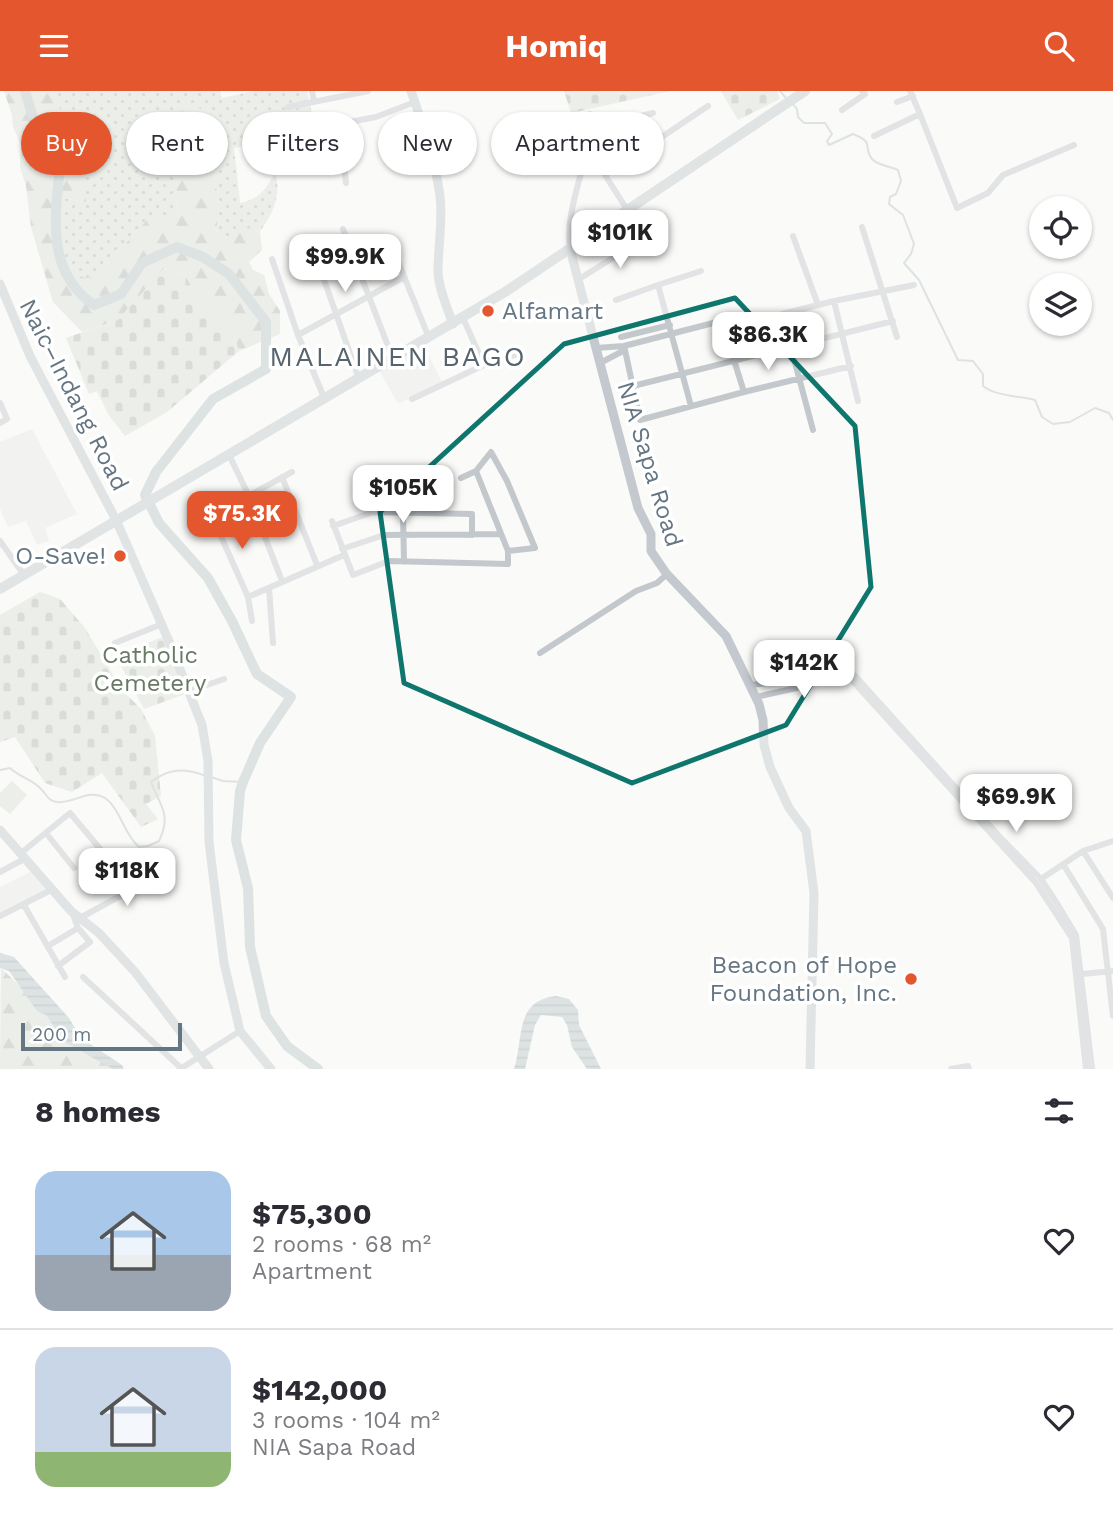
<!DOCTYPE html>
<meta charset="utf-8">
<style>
:root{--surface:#fff;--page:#f2f2f3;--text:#2b2b33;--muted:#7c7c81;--line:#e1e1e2;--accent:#e4572e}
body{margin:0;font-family:"Work Sans",sans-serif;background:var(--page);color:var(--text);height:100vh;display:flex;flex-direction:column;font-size:26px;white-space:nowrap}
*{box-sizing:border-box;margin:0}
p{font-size:23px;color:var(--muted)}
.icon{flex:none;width:38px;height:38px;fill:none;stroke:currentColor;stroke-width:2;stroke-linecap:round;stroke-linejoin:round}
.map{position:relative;height:978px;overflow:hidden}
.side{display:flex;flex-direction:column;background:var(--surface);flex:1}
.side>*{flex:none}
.guide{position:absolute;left:21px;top:21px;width:700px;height:63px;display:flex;gap:14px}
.tools{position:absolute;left:1029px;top:105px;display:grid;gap:14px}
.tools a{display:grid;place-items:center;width:63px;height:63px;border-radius:50%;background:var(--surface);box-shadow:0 2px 5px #0004;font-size:35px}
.scale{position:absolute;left:21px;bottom:18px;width:161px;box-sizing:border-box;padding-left:7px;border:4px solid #657683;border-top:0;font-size:19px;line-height:24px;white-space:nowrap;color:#657683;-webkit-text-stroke:5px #fff;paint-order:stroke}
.price{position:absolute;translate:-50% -60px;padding:0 16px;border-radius:14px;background:#fff;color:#222;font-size:23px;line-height:46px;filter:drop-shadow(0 2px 4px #0008)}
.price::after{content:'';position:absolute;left:50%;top:42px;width:21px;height:16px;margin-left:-10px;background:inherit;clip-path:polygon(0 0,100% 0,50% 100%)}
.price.on{background:var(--accent);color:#fff}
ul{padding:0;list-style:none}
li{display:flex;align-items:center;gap:21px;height:175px;padding:0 35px}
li+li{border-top:2px solid var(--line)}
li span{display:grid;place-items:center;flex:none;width:196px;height:140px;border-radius:21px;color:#555}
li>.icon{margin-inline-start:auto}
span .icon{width:84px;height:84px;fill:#fffc;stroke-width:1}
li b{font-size:30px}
h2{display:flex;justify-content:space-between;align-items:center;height:84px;padding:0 35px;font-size:30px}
.tag{padding:0 24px;border-radius:32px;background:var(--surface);box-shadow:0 2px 5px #0004;font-size:24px;line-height:63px}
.tag.on{background:var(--accent);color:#fff}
header{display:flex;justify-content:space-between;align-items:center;height:91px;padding:0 35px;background:var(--accent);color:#fff;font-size:32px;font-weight:700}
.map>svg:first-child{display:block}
.built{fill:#e8e9e9}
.grass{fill:url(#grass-dots)}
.forest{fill:url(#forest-firs)}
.cemetery{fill:url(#cemetery-stones)}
.garden{fill:#dadfd7}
.water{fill:url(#water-rules)}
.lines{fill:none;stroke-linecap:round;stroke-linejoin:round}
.stream{stroke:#bbc7cb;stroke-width:2}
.river{stroke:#bbc7cb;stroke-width:10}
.street{stroke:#c3c8cc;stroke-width:6}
.secondary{stroke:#c3c9ce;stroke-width:9}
.primary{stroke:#c3c9ce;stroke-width:10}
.marked{fill:none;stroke:#0f766e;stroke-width:5;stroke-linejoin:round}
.poi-dot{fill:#e4572e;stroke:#fff;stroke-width:2.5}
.labels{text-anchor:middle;stroke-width:7;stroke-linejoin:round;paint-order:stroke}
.poi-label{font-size:24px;fill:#657683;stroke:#fff;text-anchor:end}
.street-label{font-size:24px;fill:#657683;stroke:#fff}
.park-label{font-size:24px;fill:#687a64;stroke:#fff}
.quarter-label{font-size:28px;letter-spacing:2px;fill:#57646e;stroke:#fff}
</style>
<header><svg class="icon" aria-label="menu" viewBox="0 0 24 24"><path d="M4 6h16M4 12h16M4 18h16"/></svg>Homiq<svg class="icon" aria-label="search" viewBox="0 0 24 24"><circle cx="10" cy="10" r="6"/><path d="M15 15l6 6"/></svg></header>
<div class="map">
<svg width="1113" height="978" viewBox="0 0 1113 978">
<defs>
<pattern id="grass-dots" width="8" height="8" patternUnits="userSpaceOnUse" patternTransform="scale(1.75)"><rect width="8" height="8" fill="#dadfd7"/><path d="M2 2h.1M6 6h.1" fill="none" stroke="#b4b9b4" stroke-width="1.8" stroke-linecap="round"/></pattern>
<pattern id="forest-firs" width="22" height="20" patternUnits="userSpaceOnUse" patternTransform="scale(1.75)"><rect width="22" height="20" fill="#dadfd7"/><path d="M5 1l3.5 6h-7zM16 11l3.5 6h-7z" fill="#b4b9b4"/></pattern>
<pattern id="cemetery-stones" width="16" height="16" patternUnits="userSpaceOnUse" patternTransform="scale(1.75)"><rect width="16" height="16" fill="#dadfd7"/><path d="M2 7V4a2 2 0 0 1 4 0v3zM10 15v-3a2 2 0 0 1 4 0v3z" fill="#b4b9b4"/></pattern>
<pattern id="water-rules" width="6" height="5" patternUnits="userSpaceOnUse" patternTransform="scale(1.75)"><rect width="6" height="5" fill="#bbc7cb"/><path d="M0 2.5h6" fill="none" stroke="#9ca6aa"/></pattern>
</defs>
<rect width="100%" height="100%" fill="#fafaf8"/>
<path class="built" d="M424 255 442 291 398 313 379 279Z
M32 338 77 423 45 437 49 450 37 454 26 430 8 436 0 418V351Z
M32 780 46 799 0 823V796Z"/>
<path class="grass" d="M54 0H220L222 7 254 0H307L316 41 234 57 240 112C260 108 265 99 275 82 282 103 273 123 260 140L251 139 228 153 216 146 219 113 215 90 218 71 213 47 219 32 195 15 181 10 176 127 147 129 106 174 88 188 64 178 54 141 57 106 86 111V66L67 42Z"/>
<path class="forest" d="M4 0H54L67 42 86 66V111L57 106 54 141 64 178 88 188 106 174 147 129 176 127 180 10 195 14 219 32 213 47 219 71 215 90 219 113 216 146 228 153 239 135 260 140 262 159 249 171 253 179 264 184 269 203 280 220V243L239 260 232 239 206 219 184 183 164 178 118 229 82 241 53 211 31 136 26 95 20 76 21 54 13 36 12 24Z
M1 877 22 897 38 920 46 924 63 950 117 978H0Z"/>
<path class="cemetery" d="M564 0H670L571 22Z
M721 0H777L780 8 738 29Z
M163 178 184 183 206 219 232 239 239 260 167 321 125 345 108 323 97 300 89 303 66 247 118 229Z
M40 501 60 508 85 537 122 599 141 618 155 645 161 705 146 713 158 728 141 736 102 682 72 701 45 692 15 646 0 651V524Z
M163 546 188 602 144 618 115 564Z"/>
<path class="garden" d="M12 690 27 704 10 723 0 715V702Z"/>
<path class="water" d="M0 862 14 866 69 927 81 947 122 974 124 978H113L63 950 46 924 37 920 9 880 0 877Z
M556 905 569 908 578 919 579 934 601 978H587L572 956 567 934 562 926 541 924 535 934 525 978H514C524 947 514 910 556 905Z"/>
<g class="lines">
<path class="stream" d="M780 0 786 7
M793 13 797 18 798 26 804 32H825L832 43 827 50 829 54 853 43C876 52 862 55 872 68 877 74 891 76 898 79L901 90 896 103 890 106 889 113 903 124 914 153 911 163 904 172 919 189 958 269 973 270 983 283V295C995 305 1019 305 1035 309L1042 326 1053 333 1070 331 1095 317 1109 322 1113 329
M0 679 10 677C19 686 32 688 41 698 47 704 48 710 57 711 74 713 88 697 105 707 120 717 123 742 139 756L148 755 159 750C172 723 160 715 151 691 169 677 184 677 206 685
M211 686 223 690 243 691"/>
<path class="river" d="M25 0 35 33 61 66C56 119 43 179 94 214L121 203 142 172 177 156 203 166 229 183 266 231V278L213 308 156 381 145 404 159 432 208 487 232 530 257 583 291 606 260 652 243 691 240 700 236 749 248 797 250 856 266 925 287 955 318 978"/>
<path class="street" d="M312 0 314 11
M897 11 913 5
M288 16 368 0
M842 19 865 3 862 0
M590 23 598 73 628 120
M920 23 957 117 988 102 1003 84 1074 54
M592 37 653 22
M874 45 920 23 910 0
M605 84 708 15
M346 92 339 33 376 26 415 11
M862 136 897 246
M343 138 393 268
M793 145 818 214
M309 146 359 288
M391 153 429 247
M570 158C566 129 577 99 584 71
M272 168 298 244 325 309
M579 188 645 147
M658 194 701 180
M616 209 658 194 691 315
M834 210 858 310
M298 244 404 186
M621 246 670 234
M596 257 624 255 721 230
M600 272 625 259 640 329 744 301 723 234
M483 274 515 264
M633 295 893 230
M744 301 851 275
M412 308 484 274 463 227
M0 312 7 328 0 332
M813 339 782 223 834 210 914 194
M229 364 249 405 282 490
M282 386 317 474
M461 387 476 380 491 361 507 390 535 457 508 460
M403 421 404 471
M332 430 353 484 389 470 508 473V460L476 380
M333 435 373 421 472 423V444
M0 450 24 484
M342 458 384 444 501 443
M269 497 273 552
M248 506 344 464
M252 530 248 506 212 425 292 381
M115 552 162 533
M540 562 636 500 657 492 667 483
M840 568 1001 747 1041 788 1058 814 1076 844 1092 977
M839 575 1036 792 1072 847 1086 978
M751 594 802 588 840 568
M190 600 224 588
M756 606 801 596 839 575
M46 742 74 777
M1083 760 1113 807
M21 762 70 722 107 766
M1063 773 1103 838 1113 925
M0 781 26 767
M1041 788 1083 760 1113 750
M24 814 65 886
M0 825 53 798
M80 827 120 805 118 798 110 783
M48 855 78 837
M58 875 90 851 78 837 72 821
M1082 883 1113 880
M83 886 181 977
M180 978 240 940
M951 978 968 975 969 978"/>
<path class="secondary" d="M411 0C423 35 435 68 440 105 443 130 438 155 438 181 439 199 447 216 453 233
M570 158 638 417 651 443V460L666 482 726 545 759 613 763 629 764 654 770 676 789 717 806 740 814 802 810 978
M0 193 30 265 117 431 168 548 202 634 208 670 209 751 224 872 240 940 271 978
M0 739 71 820 99 842 135 881 209 978"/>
<path class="primary" d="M0 498 505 201 805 0"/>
</g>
<path d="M0 0H1113V978H0ZM735 207 855 335 871 496 786 634 632 692 404 592 380 421 564 253Z" fill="#fafaf8" fill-opacity=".55" fill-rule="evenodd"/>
<path class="marked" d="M735 207 855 335 871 496 786 634 632 692 404 592 380 421 564 253Z"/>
<g class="poi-dot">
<circle cx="488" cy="220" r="7"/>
<circle cx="120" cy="465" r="7"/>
<circle cx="911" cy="888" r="7"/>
</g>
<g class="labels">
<g class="poi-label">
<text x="502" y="228" text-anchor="start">Alfamart</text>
<text x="106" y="473">O-Save!</text>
<text x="897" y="882">Beacon of Hope<tspan x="897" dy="28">Foundation, Inc.</tspan></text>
</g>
<g class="street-label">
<text transform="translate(74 304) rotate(63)" y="8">Naic–Indang Road</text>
<text transform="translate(650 373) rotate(73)" y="8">NIA Sapa Road</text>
</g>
<g class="park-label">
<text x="150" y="572">Catholic<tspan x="150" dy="28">Cemetery</tspan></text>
</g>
<g class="quarter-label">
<text x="398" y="275">MALAINEN BAGO</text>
</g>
</g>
</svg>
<div class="tools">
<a><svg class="icon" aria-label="locate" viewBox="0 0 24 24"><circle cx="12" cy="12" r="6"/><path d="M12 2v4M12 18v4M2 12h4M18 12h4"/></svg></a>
<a><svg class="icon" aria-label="layers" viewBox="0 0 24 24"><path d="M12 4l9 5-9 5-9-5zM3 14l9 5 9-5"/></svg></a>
</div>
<div class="scale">200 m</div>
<b class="price" style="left:620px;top:179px">$101K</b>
<b class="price" style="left:345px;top:203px">$99.9K</b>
<b class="price" style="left:768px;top:281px">$86.3K</b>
<b class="price" style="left:403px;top:434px">$105K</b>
<b class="price on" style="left:242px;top:460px">$75.3K</b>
<b class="price" style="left:804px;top:609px">$142K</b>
<b class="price" style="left:1016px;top:743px">$69.9K</b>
<b class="price" style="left:127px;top:817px">$118K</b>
<div class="guide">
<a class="tag on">Buy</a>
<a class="tag">Rent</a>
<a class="tag">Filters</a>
<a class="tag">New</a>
<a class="tag">Apartment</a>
</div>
</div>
<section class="side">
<h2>8 homes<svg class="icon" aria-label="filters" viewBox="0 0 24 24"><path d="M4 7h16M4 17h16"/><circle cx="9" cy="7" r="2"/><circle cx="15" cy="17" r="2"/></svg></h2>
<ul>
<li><span style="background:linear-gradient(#a9c7e8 60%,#9aa5b1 0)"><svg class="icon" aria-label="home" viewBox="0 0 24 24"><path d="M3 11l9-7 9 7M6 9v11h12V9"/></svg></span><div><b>$75,300</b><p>2 rooms · 68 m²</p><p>Apartment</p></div><svg class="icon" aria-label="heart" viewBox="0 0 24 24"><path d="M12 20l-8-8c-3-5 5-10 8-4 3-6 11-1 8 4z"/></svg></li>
<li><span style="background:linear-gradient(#c9d6e8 75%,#8fb573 0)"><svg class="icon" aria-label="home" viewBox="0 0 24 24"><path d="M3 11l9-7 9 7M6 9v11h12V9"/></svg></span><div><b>$142,000</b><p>3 rooms · 104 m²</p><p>NIA Sapa Road</p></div><svg class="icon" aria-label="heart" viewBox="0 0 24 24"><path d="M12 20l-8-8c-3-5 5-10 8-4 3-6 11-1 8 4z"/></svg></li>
</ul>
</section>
